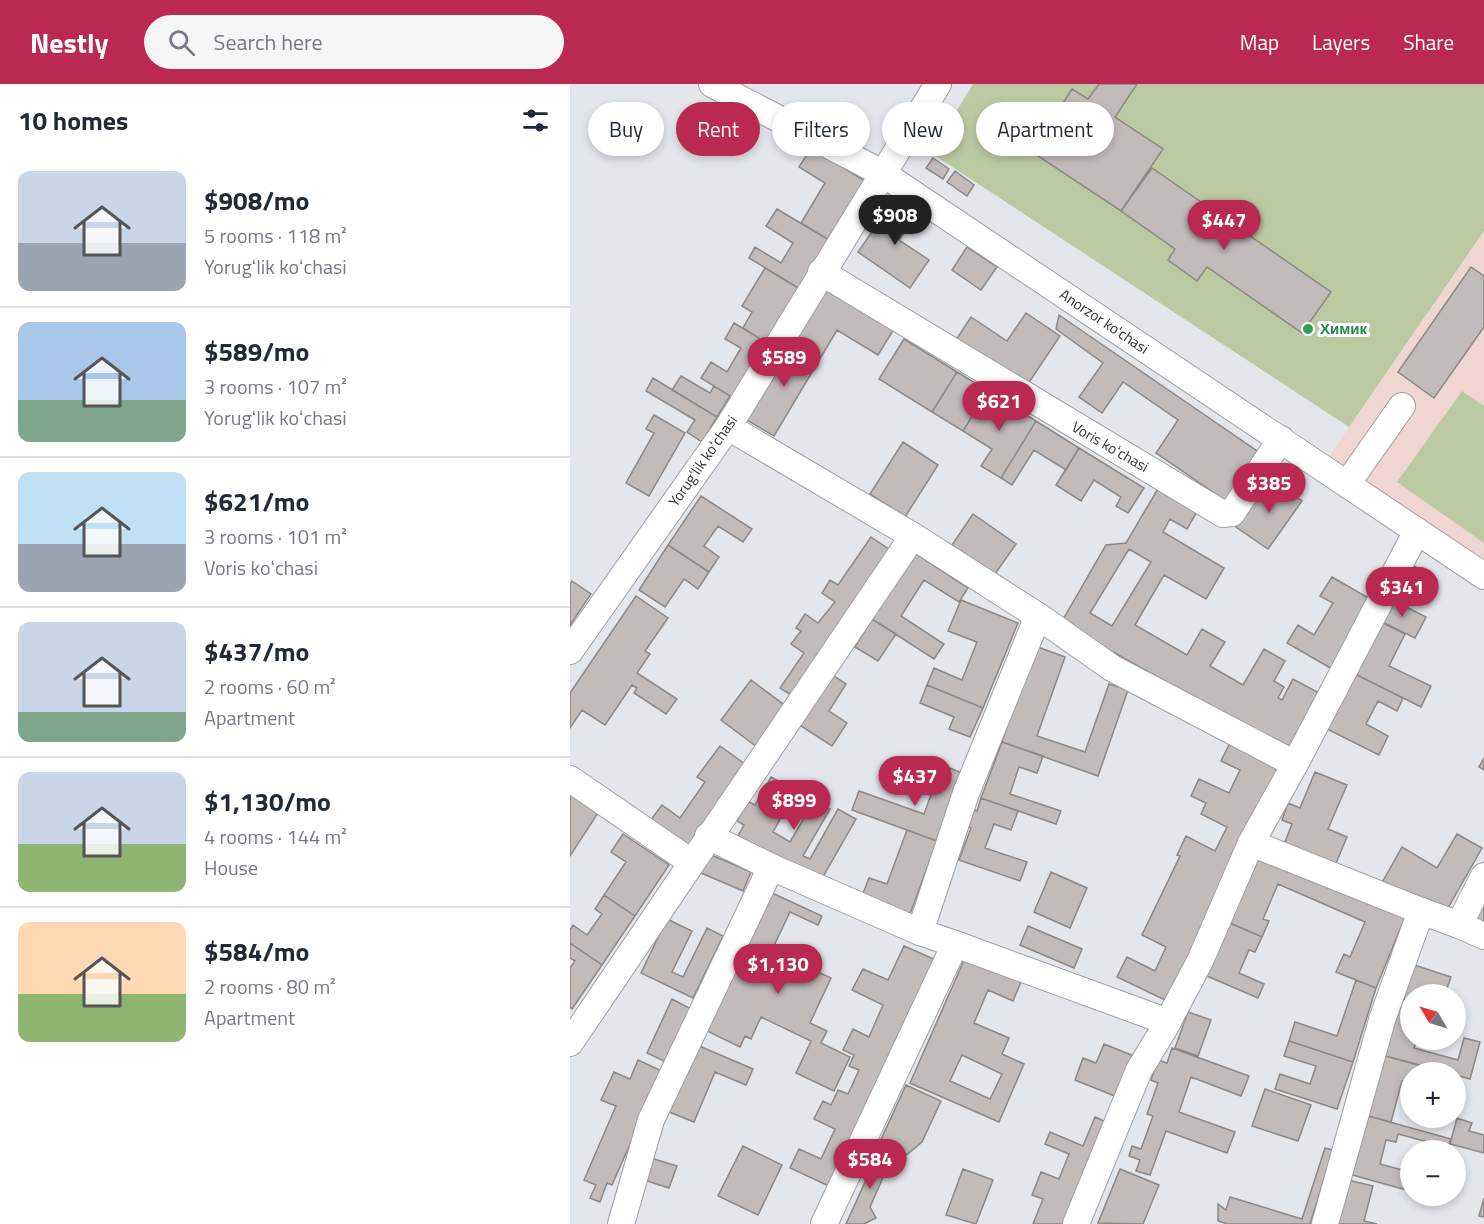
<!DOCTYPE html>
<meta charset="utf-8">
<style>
:root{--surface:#fff;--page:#f6f6f7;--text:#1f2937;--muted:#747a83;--line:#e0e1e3;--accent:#ba2951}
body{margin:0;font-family:"Titillium Web",sans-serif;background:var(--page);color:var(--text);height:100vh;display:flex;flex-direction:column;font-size:22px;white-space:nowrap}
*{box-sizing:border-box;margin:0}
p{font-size:20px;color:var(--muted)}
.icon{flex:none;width:33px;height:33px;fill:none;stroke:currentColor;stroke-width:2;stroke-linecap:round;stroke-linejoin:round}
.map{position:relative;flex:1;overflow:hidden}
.side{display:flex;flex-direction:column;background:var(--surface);width:570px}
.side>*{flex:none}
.banner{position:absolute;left:18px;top:18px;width:570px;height:54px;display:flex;gap:12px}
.needle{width:39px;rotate:308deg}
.tools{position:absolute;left:830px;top:900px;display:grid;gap:12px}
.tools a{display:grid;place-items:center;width:66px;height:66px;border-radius:50%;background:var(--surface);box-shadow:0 3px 9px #0003;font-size:30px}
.price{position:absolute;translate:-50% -51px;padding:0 14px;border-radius:21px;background:var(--accent);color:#fff;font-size:20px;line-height:39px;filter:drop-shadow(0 2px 3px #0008)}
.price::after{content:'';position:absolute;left:50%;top:36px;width:18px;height:14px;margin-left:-9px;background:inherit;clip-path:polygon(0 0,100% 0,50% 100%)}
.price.on{background:#222;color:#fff}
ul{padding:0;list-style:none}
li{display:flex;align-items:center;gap:18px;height:150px;padding:0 18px}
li+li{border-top:2px solid var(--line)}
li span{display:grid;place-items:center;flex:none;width:168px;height:120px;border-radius:12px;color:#555}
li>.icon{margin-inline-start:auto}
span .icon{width:72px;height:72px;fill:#fffc;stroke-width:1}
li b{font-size:26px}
h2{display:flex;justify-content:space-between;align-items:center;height:72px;padding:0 18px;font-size:26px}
.chip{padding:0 21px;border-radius:27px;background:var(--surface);box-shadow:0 3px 9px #0003;font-size:21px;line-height:54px}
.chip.on{background:var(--accent);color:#fff}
header{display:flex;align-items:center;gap:36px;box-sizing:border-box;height:84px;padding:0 30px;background:var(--accent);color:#fff}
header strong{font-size:28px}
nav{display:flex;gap:33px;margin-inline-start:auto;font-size:21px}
.search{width:420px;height:54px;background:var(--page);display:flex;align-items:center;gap:15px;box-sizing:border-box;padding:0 21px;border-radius:33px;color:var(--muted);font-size:22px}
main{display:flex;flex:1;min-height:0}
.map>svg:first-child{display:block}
.education{fill:#f0d6d0}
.green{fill:#bbc9a3}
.building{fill:#c1bbba;stroke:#8c8685;stroke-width:1.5;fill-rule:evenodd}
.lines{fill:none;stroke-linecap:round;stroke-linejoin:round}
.minor-casing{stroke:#9c9fa3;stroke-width:28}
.minor{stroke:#fff;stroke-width:26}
.leisure-dot{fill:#2e9e5b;stroke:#fff;stroke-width:2}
.labels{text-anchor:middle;stroke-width:6;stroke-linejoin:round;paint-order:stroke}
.street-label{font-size:15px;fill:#313233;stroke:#fff}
.leisure-label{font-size:15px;font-weight:bold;fill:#27864d;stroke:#fff;text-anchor:start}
</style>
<header>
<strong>Nestly</strong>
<div class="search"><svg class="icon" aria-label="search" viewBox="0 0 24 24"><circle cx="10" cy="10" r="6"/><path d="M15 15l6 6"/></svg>Search here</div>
<nav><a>Map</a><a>Layers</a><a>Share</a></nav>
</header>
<main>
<section class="side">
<h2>10 homes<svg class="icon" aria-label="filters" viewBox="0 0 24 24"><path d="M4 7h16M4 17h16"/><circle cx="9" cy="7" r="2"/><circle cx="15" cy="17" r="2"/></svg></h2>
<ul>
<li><span style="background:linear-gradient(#c9d6e8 60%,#9aa5b1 0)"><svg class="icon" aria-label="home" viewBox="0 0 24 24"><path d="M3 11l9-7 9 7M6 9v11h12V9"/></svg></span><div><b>$908/mo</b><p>5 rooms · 118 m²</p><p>Yorugʻlik koʻchasi</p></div></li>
<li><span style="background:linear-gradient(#a9c7e8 65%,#7fa58c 0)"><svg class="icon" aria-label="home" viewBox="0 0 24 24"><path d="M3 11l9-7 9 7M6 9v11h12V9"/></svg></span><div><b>$589/mo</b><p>3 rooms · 107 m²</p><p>Yorugʻlik koʻchasi</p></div></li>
<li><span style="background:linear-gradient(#bfe0f5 60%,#9aa5b1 0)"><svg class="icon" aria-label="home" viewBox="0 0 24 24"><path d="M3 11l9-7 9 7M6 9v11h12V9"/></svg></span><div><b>$621/mo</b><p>3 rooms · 101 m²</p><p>Voris koʻchasi</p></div></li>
<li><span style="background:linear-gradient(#c9d6e8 75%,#7fa58c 0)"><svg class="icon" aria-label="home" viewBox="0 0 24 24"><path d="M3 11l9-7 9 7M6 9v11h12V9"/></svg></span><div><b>$437/mo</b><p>2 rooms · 60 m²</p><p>Apartment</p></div></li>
<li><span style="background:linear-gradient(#c9d6e8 60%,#8fb573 0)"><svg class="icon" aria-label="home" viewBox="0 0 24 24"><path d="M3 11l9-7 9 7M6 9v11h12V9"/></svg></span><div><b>$1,130/mo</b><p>4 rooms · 144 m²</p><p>House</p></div></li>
<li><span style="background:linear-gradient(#ffd9b3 60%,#8fb573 0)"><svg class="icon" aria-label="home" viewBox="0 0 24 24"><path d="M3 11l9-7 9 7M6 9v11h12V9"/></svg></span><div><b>$584/mo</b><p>2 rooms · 80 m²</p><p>Apartment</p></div></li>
</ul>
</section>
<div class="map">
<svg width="914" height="1140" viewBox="0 0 914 1140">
<rect width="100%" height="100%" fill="#e3e6eb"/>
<path class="education" d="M914 148V482L758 374Z"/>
<path class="green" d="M403 0H914V147L779 343 361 69Z
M892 307 914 322V459L827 398Z"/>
<path class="building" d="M529 0H567L545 33 593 65 551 127 462 68 502 5 518 15Z
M241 64 295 97 259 156 231 139 255 99 229 83Z
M363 74 379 85 373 95 356 84Z
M582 84 761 208 732 249 637 183 627 197 598 176 605 165 551 127Z
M385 87 404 101 397 112 377 98Z
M325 115 347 130 329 156 359 176 340 204 288 168Z
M207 125 259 156 230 205 179 174 185 163 211 179 223 159 196 142Z
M397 163 427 183 411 206 382 186Z
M901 183 914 192V243L864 314 828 288Z
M195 184 230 205 197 259 173 244 182 228 172 222Z
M256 205 324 245 308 271 267 246 251 273 224 257Z
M456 229 490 252 454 306 384 259 401 233 437 257Z
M489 231 693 371 659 419 586 369 608 336 553 298 532 329 509 313 533 279 486 245Z
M164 239 197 259 163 314 131 294 141 278 157 288 171 264 155 255Z
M334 255 387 288 362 328 309 295Z
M224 257 251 273 204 352 177 336Z
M387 288 418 307 393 347 362 328Z
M111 292 140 309 144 302 160 312 147 333 102 306Z
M83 294 147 333 132 358 117 348 125 336 76 307Z
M418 307 466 337 431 394 411 382 422 365 393 347Z
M84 331 115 349 79 412 56 399 84 349 76 345Z
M466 337 509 364 496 386 464 366 442 401 431 394Z
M333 358 368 381 335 433 300 410Z
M509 364 574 404 558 429 546 422 551 413 524 396 511 417 486 401Z
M700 395 732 417 698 465 666 443Z
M589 403 628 426 617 445 600 435 593 448 654 484 636 515 594 491 565 541 617 571 632 545 655 558 640 582 673 601 694 565 715 577 704 597 714 603 708 614 712 616 723 595 751 610 720 667 491 539 536 461 556 459ZM559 465 581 478 542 542 520 529Z
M131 412 182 445 173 458 148 442 134 462 149 473 139 488 98 461Z
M403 430 446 460 425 490 382 461Z
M301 453 320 466 221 611 210 604 234 569 221 560 231 547 226 544 235 530 248 539 265 518 252 509 260 496 268 501Z
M98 461 139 488 128 505 114 495 95 523 69 506Z
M345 469 398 504 389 518 354 496 331 532 374 560 364 575 302 535Z
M844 482 867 496 853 520 829 505Z
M762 493 802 516 762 585 717 559 728 541 744 551 763 519 750 512Z
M2 497 21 510 0 541V500Z
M66 512 98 534 75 567 80 570 67 589 107 615 96 630 64 609 67 604 62 601 35 641 12 626 0 644V609Z
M819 514 856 533 845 554 808 536Z
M391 516 448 539 413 624 357 601 364 584 392 596 407 558 378 547Z
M302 535 326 550 308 577 285 563Z
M811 538 835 550 819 582 861 602 851 623 785 590Z
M465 562 495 573 467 652 515 668 539 600 558 606 528 692 432 658Z
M261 590 276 600 259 627 277 639 262 662 228 640Z
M785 590 833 614 827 627 808 617 796 640 818 652 809 671 757 645Z
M181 596 217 623 187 663 151 636Z
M357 601 413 624 400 653 379 645 384 633 350 619Z
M662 655 712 679 597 917 547 893 557 873 585 887 596 863 572 851 610 772 607 771 616 752 645 767 657 743 631 730 636 719 621 712 629 695 659 709 670 686 651 677Z
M432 658 473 672 467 689 449 683 440 710 491 727 486 740 411 714Z
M150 662 179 683 118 770 77 741 92 721 110 734 135 698 127 693Z
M914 674V686L909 683Z
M372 681 392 689 367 757 282 726 289 707 354 730Z
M745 688 777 701 758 745 777 753 764 784 713 763 722 740 712 736 718 719 730 724Z
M201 693 226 707 203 748 220 758 244 717 260 725 233 772 240 775 268 725 286 735 250 798 168 752 174 741 167 737 178 717 185 721Z
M0 710 28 729 0 772Z
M411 714 448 727 441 746 424 740 415 764 457 778 450 797 389 776 401 744 393 741 399 724 407 727Z
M337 746 367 757 340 830 292 812 299 794 317 800Z
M53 750 99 781 65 832 34 811 56 778 41 768Z
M887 750 912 764 874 831 813 797 832 763 867 784Z
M139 770 181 788 173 807 131 789Z
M690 770 835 833 806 904 766 888 774 870 780 873 795 838 708 800 693 835 699 837 692 853 660 839Z
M481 788 517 804 500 844 464 828Z
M914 802V839L898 830Z
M200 808 252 832 248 841 220 828 202 866 261 894 240 939 257 947 251 959 280 973 264 1007 226 989 241 957 191 933 181 955 175 952 170 963 135 946Z
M34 811 65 832 32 881 0 859V846L3 841 17 851 32 830 25 825Z
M97 835 122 847 102 888 113 893 137 844 153 852 123 914 71 889Z
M660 839 692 853 685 868 679 866 669 889 694 900 688 914 637 892Z
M458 842 512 865 504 884 450 861Z
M0 859 32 881 2 925 0 923V884L5 877 0 874Z
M334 862 368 877 263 1104 220 1084 229 1065 251 1075 265 1045 244 1035 253 1017 261 1021 268 1006 278 1010 289 986 279 982 284 971 273 966 283 945 299 953 313 921 282 906 293 885 318 896Z
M395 874 451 898 443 917 418 906 404 939 439 954 432 970 454 980 429 1038 340 999ZM392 971 432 990 420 1015 380 997Z
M838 879 881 893 875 910H840V917L827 913Z
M786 896 806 904 783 978 719 957 725 938 767 952Z
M102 915 121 925 96 978 77 969Z
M822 921 840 926V956H847L844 964 888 976 894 954 910 958 900 995 885 991V988H876L808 970Z
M618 928 641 936 628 972 605 964Z
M719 957 783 978 767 1025 705 1005 710 990 740 1000 746 982 714 972Z
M534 960 569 974 552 1015 505 996 513 974 526 979Z
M127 961 183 985 176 1001 145 988 124 1038 99 1028Z
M602 964 679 992 671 1012 621 993 609 1028 665 1048 657 1069 596 1047 580 1091 566 1087 570 1076 559 1072 562 1062 571 1065 583 1032 577 1030 588 999 581 996 588 976 597 979Z
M808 970 866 986 865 988H840V999L832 997 821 1038 791 1030Z
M68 976 92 987 42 1101 37 1099 30 1118 20 1114 26 1101 14 1096 46 1022 31 1016 44 988 60 995Z
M336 1001 371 1017 352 1058 335 1072 309 1060Z
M695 1005 741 1021 728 1057 682 1042Z
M791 1030 881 1055 877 1066H860L862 1059 828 1050 826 1058 816 1056 810 1080 840 1088V1107L775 1089Z
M525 1033 536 1038 495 1140H463L473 1115 462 1111 471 1088 489 1095 499 1070 475 1060 480 1048 513 1062Z
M887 1034 902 1039 899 1047 914 1051V1069L880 1060Z
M173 1062 212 1081 188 1131 148 1112Z
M755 1064 763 1066 740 1140H658L648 1137V1120L656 1126 660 1113 732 1135Z
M310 1065 323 1071 300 1123 306 1134 294 1140H276Z
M81 1074 107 1082 99 1104 74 1096Z
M393 1085 423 1096 406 1140 376 1131Z
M550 1085 589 1101 573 1140 528 1139Z
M778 1096 803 1102 794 1137 807 1140H767Z
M914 1114V1133L909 1132Z"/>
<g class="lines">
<g class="minor-casing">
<g id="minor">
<path id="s1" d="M142 0 312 89 914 492"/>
<path d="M251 188 653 430 662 429 711 355"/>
<path d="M777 400 832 322"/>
<path d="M343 452 468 532"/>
<path d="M0 567 158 343 368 0"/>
<path d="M0 695 121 778"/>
<path d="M681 759 851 827"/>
<path d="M201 783 350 848"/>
<path d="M889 841 914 852"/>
<path d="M385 860 598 938"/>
<path d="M0 959 343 452 158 343"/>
<path d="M51 1140 81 1036 201 783 138 752"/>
<path d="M254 1140 385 860 350 848 396 709 468 532 542 584 725 680 847 447"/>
<path d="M506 1140 569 986 594 945 630 877 681 759 725 680"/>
<path d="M755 1140 812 936 851 827 889 841 914 792"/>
</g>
</g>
<use href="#minor" class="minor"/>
</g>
<circle class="leisure-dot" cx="738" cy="245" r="6"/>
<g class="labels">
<g class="street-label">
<text dy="5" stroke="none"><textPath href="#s1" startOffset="459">Anorzor ko'chasi</textPath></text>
<text transform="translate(540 363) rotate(30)" y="5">Voris koʻchasi</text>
<text transform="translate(133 377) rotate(-55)" y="5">Yorugʻlik koʻchasi</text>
</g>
<g class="leisure-label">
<text x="750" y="250">Химик</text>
</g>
</g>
</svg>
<div class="tools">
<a><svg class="needle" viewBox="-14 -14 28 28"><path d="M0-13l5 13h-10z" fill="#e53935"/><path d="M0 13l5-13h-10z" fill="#747a83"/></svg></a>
<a>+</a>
<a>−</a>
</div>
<b class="price on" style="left:325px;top:162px">$908</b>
<b class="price" style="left:654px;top:167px">$447</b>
<b class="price" style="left:214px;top:304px">$589</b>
<b class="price" style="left:429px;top:348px">$621</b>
<b class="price" style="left:699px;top:430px">$385</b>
<b class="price" style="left:832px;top:534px">$341</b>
<b class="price" style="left:345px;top:723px">$437</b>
<b class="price" style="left:224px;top:747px">$899</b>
<b class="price" style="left:208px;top:911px">$1,130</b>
<b class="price" style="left:300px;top:1106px">$584</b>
<div class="banner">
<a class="chip">Buy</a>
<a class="chip on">Rent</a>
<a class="chip">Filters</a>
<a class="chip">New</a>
<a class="chip">Apartment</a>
</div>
</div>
</main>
